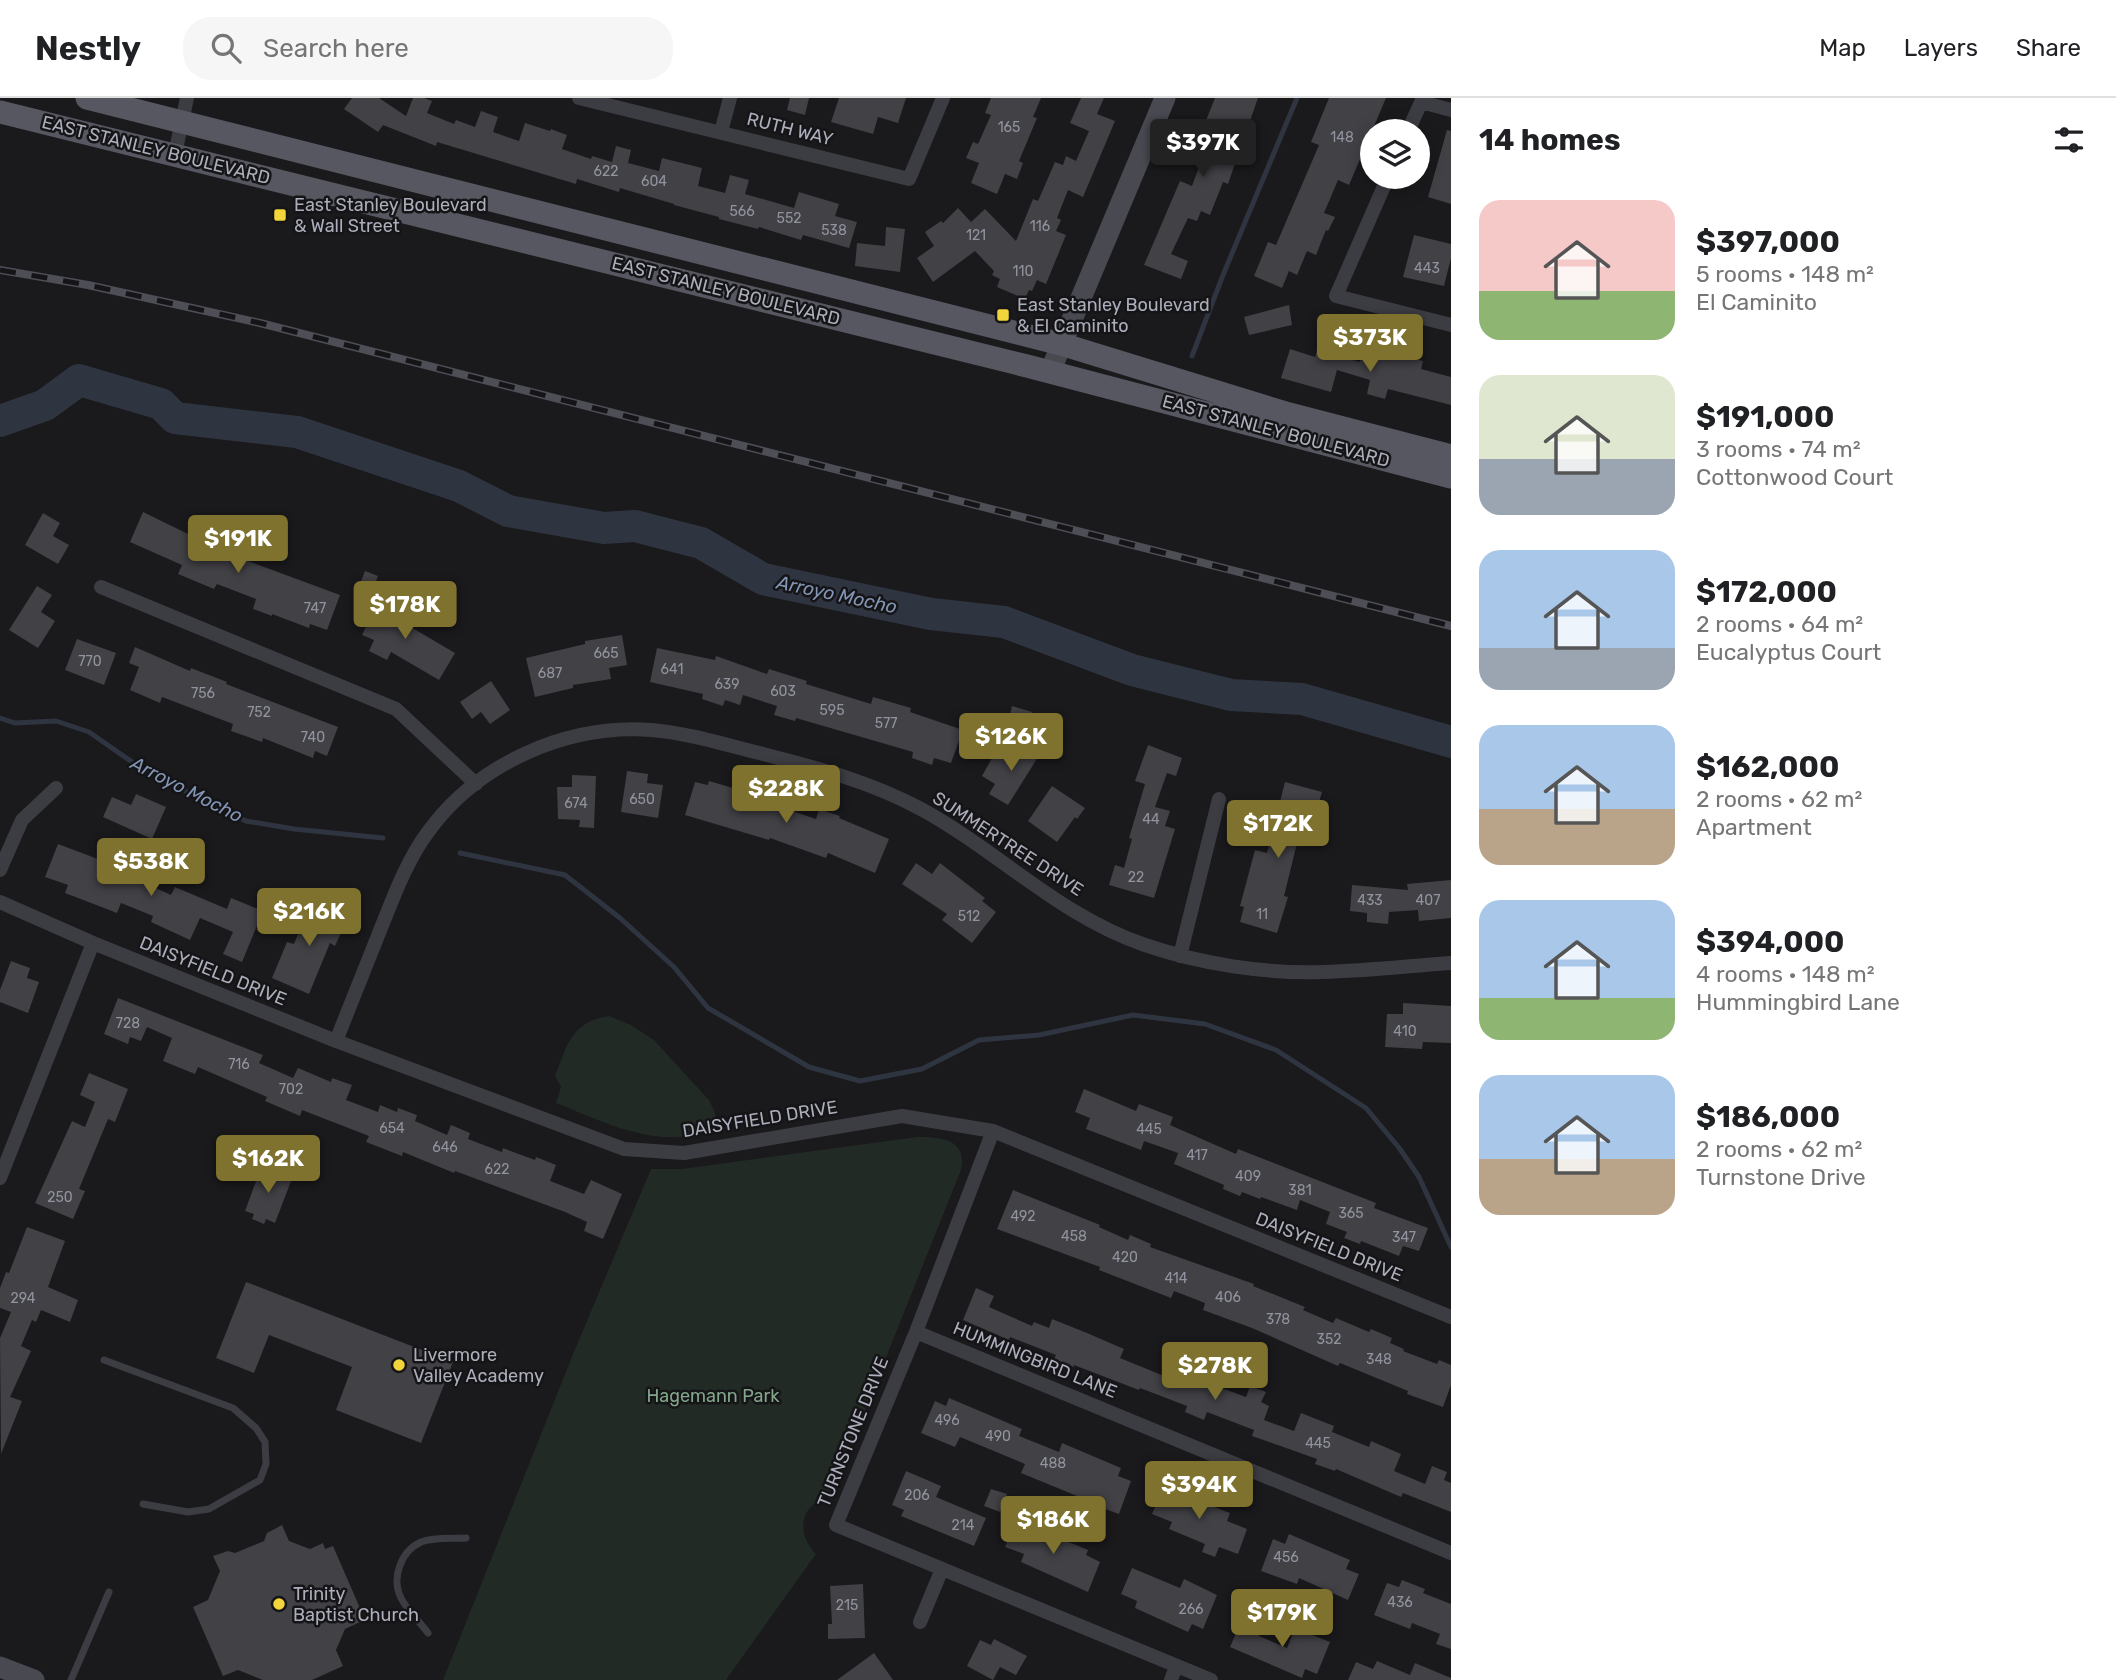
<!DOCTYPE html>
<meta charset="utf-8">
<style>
:root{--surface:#fff;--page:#f6f6f6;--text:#202124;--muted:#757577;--line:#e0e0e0;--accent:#7e722e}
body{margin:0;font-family:Rubik,sans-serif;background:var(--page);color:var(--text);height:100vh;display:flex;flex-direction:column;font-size:26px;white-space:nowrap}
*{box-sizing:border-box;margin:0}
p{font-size:23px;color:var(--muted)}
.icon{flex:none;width:38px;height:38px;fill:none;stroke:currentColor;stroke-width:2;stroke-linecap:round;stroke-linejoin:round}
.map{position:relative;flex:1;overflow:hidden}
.drawer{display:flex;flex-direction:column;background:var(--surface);width:665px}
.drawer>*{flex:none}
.buttons{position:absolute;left:1360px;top:21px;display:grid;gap:14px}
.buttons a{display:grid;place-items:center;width:70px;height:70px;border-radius:50%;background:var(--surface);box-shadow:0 4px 18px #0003;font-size:35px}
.price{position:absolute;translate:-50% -60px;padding:0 16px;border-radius:7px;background:var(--accent);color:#fff;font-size:23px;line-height:46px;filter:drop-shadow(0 2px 4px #0008)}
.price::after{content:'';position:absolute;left:50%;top:42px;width:21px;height:16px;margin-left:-10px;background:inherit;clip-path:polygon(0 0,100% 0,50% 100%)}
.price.on{background:#222;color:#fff}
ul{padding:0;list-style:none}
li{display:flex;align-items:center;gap:21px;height:175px;padding:0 28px}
li span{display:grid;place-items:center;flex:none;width:196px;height:140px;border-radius:21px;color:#555}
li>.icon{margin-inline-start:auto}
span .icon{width:84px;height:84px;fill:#fffc;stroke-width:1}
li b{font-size:30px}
h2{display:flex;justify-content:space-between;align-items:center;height:84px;padding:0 28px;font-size:30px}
header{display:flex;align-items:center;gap:42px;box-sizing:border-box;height:98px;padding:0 35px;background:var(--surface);border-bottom:2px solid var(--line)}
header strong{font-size:33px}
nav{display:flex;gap:38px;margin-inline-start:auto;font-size:24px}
.search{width:490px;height:63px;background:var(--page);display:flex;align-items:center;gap:18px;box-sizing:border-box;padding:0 24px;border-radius:28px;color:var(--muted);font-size:26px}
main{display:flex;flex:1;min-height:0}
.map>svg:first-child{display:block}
.green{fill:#212a24}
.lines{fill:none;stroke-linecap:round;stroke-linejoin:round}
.stream{stroke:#2f3540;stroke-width:5}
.river{stroke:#2f3540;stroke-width:32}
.building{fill:#414146}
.lane{stroke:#3c3c43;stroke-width:7}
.street{stroke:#3c3c43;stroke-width:14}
.secondary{stroke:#484951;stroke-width:21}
.primary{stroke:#565760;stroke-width:23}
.rail-casing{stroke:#4d4e56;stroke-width:8}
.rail{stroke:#151417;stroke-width:5;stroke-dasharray:16;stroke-linecap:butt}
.poi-dot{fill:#f2d53b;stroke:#151417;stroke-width:2.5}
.labels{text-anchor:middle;stroke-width:5;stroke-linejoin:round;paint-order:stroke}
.number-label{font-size:14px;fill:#91939e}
.street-label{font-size:18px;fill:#acaebb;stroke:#151417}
.poi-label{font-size:18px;fill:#acaebb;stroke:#151417;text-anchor:start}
.park-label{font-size:18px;fill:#83a68b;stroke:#151417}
.water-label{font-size:19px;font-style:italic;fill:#8395b5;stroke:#151417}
</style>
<header>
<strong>Nestly</strong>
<div class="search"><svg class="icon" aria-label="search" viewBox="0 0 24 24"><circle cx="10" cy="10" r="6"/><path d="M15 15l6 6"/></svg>Search here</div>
<nav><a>Map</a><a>Layers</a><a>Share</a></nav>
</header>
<main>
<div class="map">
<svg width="1451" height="1582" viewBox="0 0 1451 1582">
<rect width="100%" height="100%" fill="#1a191c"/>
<path class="green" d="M609 918 631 927 654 942 709 1002 714 1012 720 1033C706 1035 691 1038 677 1039 635 1041 594 1020 556 1005L561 989 555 978C567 947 571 924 609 918Z
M917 1039C939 1039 968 1040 961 1072L835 1387C830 1397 823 1400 814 1406 797 1420 802 1442 816 1456L726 1582H443L573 1256 651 1071H682Z"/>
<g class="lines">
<path class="stream" d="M1192 258 1223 177 1297 0
M0 620 15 625 56 623 89 634 145 673 246 723 294 731 383 740
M460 755 565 777 620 820 674 869 708 910 809 969 860 983 922 971 979 942 1039 937 1133 917 1205 926 1276 952 1366 1010 1400 1051 1419 1079 1451 1149"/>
<path class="river" d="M0 323 45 307 79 282 161 306 175 320 297 334 459 388 508 413 604 430 635 428 701 445 763 481 931 516 1004 524 1132 572 1231 597 1302 601 1451 644"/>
</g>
<path class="building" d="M352 0H379L406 18 413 0H424L432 3 427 15 454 26 456 22 475 29 481 13 498 19 493 34 519 43 525 25 550 33 551 31 567 37 562 51 591 61 592 58 612 64 616 48 631 52 628 65 659 73 662 60 702 70 698 88 725 95 730 77 749 82 745 96 794 110 799 94 839 106 835 118 857 124 849 150 803 137 801 142 759 129 758 131 719 121V119L674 107V106L620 90 619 94 577 81 576 86 437 44 436 48 383 27 378 34 344 11Z
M790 0H809L805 17 787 12Z
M839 0H906L898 25 878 19 873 36 831 24Z
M991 0H1041L1033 19 1037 20 1019 63 1023 65 1017 81 1005 76 997 96 971 85 979 65 966 60 973 44 978 46 991 17 985 15Z
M1081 0H1104L1097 16 1115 23 1083 99 1068 92 1057 120 1061 122 1056 133 1066 137 1046 186 1037 182 1032 193 1029 192 1025 201 997 189 1000 181 992 177 994 173 975 153 933 184 917 160 934 148 925 134 941 123 943 125 958 110 971 124 985 111 1016 143 1033 101 1038 103 1055 64 1063 67 1066 58 1076 63 1089 33 1070 25Z
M1215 0H1258L1228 86 1223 84 1210 117 1201 113 1197 123 1188 120 1171 156 1188 163 1181 181 1144 167 1180 83 1192 88 1205 53 1195 50Z
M1329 0H1386L1349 87 1338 82 1324 115 1335 119 1328 133 1326 132 1316 157 1307 153 1297 177 1289 173 1282 190 1254 178 1268 144 1276 147 1319 47 1311 44Z
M1447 32 1451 33V106L1428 99Z
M886 129 905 131 900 174 855 168 857 145 885 148Z
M1414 137 1451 146V160L1444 188 1403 179Z
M1289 207 1292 227 1249 237 1244 219Z
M1290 251 1315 259 1317 252 1360 264 1362 256 1373 259 1375 251 1423 263 1421 271 1451 279V307L1388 291 1385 301 1367 296 1370 282 1337 272 1331 294 1281 280Z
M143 414 229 456 340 497 327 532 310 526 309 530 272 516V518L253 511 256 501 217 486 214 491 178 476 182 467 130 444Z
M43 415 60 425 53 438 69 447 58 466 25 447Z
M365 473 378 478 372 494 359 489Z
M37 488 52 497 41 514 55 523 38 550 9 532Z
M379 501 408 515 404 525 455 555 439 582 391 554 387 562 369 553 374 542 362 537Z
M622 537 627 567 609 570 611 581 573 587V590L535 599 526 560 585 546V543Z
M77 541 116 555 104 587 65 572Z
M135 549 190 573 191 570 227 584 226 586 338 629 327 658 315 653 313 660 263 640 262 644 231 633 233 626 162 599 160 605 130 592 139 569 129 565Z
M657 550 715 562 716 558 767 576 769 571 807 583 806 586 871 606 873 599 911 610 910 614 963 632 951 665 934 660 932 667 912 660 913 654 796 620 795 623 774 617 777 608 743 597 740 607 725 602 723 608 702 601 703 596 650 584Z
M491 583 510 612 490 626 481 614 472 621 460 604Z
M1012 608 1032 614 1028 626 1009 621Z
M1030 642 1043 651 1008 707 989 696 995 686 982 678 995 655 1014 667Z
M1148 647 1182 660 1176 678 1167 675 1155 709 1170 713 1165 728 1175 731 1154 800 1109 787 1115 767 1124 770 1132 741 1129 740 1145 686 1135 683Z
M627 673 648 676 647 685 663 687 658 720 621 714Z
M572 677 596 678 594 730 579 729 580 722 558 721 557 689H572Z
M709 683 781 704 780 709 816 721 819 711 840 718 839 720 889 741 875 775 828 755 826 760 770 740 769 742 685 717 695 684 708 687Z
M1285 684 1322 694 1312 728 1302 725 1284 798 1288 799 1277 835 1240 824 1244 809 1240 808 1255 752 1267 755Z
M1052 688 1085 710 1077 721 1075 719 1057 744 1028 723Z
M136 696 166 709 152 741 103 719 112 699 131 707Z
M58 746 114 767 117 760 139 769 136 777 147 781 145 785 171 797 175 789 227 811 231 800 263 813 242 864 223 856 233 834 200 820 190 842 151 824 153 818 121 805 117 815 65 795 68 787 45 779Z
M916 765 932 776 940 765 985 800 982 803 996 814 972 845 942 822 947 816 902 786Z
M1451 782V820L1419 823 1418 812 1389 814 1388 826 1367 824V815L1350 813 1352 787 1408 792 1407 786Z
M314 798 335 807 328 821 344 828 335 848 330 845 309 896 272 880 287 844 294 846Z
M11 863 30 870 27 880 39 884 28 915 0 904V892Z
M118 900 263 957 259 965 293 980 298 970 331 984 332 980 352 987 346 1002 378 1014 380 1007 397 1014 398 1010 417 1017 415 1023 447 1037 451 1027 470 1035 468 1041 502 1054 503 1050 535 1062 536 1059 556 1067 550 1083 584 1096 591 1082 622 1096 603 1141 584 1133 587 1124 565 1114 455 1073 454 1075 403 1054 402 1058 366 1044 369 1038 302 1012 300 1018 265 1003 267 999 198 969 195 976 163 963 172 940 147 929 141 943 130 939 128 946 104 936Z
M1403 905 1451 908V945L1423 944 1422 951 1385 949 1387 916H1403Z
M89 975 128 991 115 1024 108 1021 79 1091 85 1093 73 1121 35 1105 72 1023 85 1029 95 1004 80 997Z
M1084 991 1136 1013 1139 1006 1173 1019 1170 1027 1236 1056 1238 1051 1376 1105 1374 1110 1428 1130 1419 1153 1403 1148 1399 1158 1361 1143 1360 1146 1344 1140 1347 1134 1326 1126 1330 1114 1300 1102 1297 1112 1261 1099 1260 1101 1242 1094 1240 1098 1223 1091 1224 1087 1174 1066 1178 1055 1144 1043 1141 1052 1086 1031 1090 1020 1075 1014Z
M262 1067 293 1078 275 1125 266 1121 264 1126 252 1121 254 1116 245 1113Z
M1013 1092 1100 1127 1099 1129 1128 1142 1130 1137 1151 1146 1150 1149 1254 1186 1253 1188 1305 1209 1303 1212 1333 1225 1336 1220 1369 1234 1371 1231 1392 1240 1390 1245 1404 1251 1403 1253 1437 1266 1439 1262 1451 1267V1287L1443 1309 1407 1296 1408 1293 1340 1265 1338 1268 1252 1230 1203 1212 1205 1205 1174 1193 1171 1200 1099 1172 1100 1169 997 1131Z
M27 1129 65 1143 48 1189 78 1202 70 1224 41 1212 36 1224 32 1222 21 1248 31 1253 10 1299 22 1303 1 1356 0 1240 11 1214 0 1210V1190L6 1174 9 1175Z
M246 1184 453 1264 421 1345 336 1312 352 1269 269 1237 254 1275 216 1260Z
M976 1190 994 1198 989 1209 1032 1228 1034 1224 1049 1230 1052 1221 1087 1235 1124 1251 1120 1260 1164 1278 1172 1260 1195 1269 1199 1260 1213 1266 1205 1284 1246 1299 1250 1288 1266 1294 1261 1304 1269 1308 1264 1322 1294 1333 1301 1315 1334 1328 1332 1334 1369 1349 1371 1343 1401 1356 1394 1373 1425 1386 1432 1368 1447 1374 1444 1382 1451 1385V1414L1403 1395 1401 1399 1336 1371 1335 1373 1315 1366 1317 1361 1252 1338 1254 1332 1207 1314 1204 1322 1185 1314 1187 1308 1140 1290 1139 1292 1074 1267V1269L1054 1261 1056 1257 1010 1239 1009 1242 963 1222Z
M949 1300 1022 1331 1019 1338 1059 1354 1062 1345 1121 1370 1118 1378 1131 1383 1119 1416 1105 1411 1102 1420 1090 1415 1094 1405 1021 1375 1025 1366 960 1339 955 1349 921 1335 935 1303 946 1308Z
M906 1373 941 1388 936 1399 986 1420 974 1448 901 1418 904 1412 892 1407Z
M1165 1386 1200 1401 1199 1403 1230 1415 1227 1423 1247 1431 1238 1456 1219 1449 1215 1459 1202 1454 1205 1446 1169 1431 1172 1424 1152 1416Z
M991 1391 1007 1396 1000 1414 984 1408Z
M1016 1422 1088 1452 1086 1457 1100 1464 1088 1494 1021 1464 1024 1456 1005 1449Z
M282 1427 289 1443 310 1451 323 1445 325 1451 333 1448 363 1517 358 1520 360 1524 345 1531 336 1552 343 1568 312 1582H263L238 1572 223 1578 193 1509 208 1502 220 1473 213 1458 228 1453 235 1455 264 1443 267 1435Z
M1289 1436 1350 1462 1346 1471 1359 1476 1348 1502 1299 1480 1297 1486 1261 1473 1273 1441 1285 1446Z
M1132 1470 1180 1490 1184 1481 1217 1497 1203 1531 1192 1526 1188 1534 1135 1510 1137 1503 1121 1496Z
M1402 1482 1425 1491 1423 1495 1451 1506V1551L1436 1546 1440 1536 1412 1525 1410 1531 1374 1517 1387 1485 1399 1489Z
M863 1486 865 1540 828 1541V1526H832L830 1488Z
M1243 1519 1263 1527 1259 1538 1287 1550 1295 1530 1330 1544 1317 1576 1305 1571 1302 1580 1230 1549Z
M994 1541 1027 1558 1016 1577 1000 1569 993 1582 967 1568 980 1542 991 1547Z
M874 1555 893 1582H837Z
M1377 1563 1410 1577 1415 1565 1451 1580V1582H1348L1356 1564 1373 1571Z"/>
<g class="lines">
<path class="lane" d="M104 1262 233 1310 256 1330 265 1344 266 1366 260 1382 209 1411 188 1414 143 1406
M428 1535C420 1524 407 1512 401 1500 391 1480 401 1453 421 1444 434 1439 452 1441 466 1440
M71 1582 109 1494"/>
<path class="street" d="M579 0 909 81 943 0
M1421 4 1451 12
M1408 33 1423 0
M721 34 730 0
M175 56 187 0
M1388 79 1336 198 1451 227
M101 489 396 611 476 686
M0 772 22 722 56 690
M0 804 93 845 336 943 624 1051 684 1055 902 1018 993 1033 1451 1219
M1180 858 1219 701
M336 943C351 905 366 868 381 830 394 798 407 762 428 734 478 665 567 626 651 632 689 635 726 647 763 656 818 670 871 684 921 711 998 753 1061 819 1145 847 1201 866 1265 876 1323 874 1366 873 1409 868 1451 865
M993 1033 916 1234 836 1427 1211 1582
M0 1080 93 845
M916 1234 1451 1455
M920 1524 942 1471
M1171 1582 1176 1568"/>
<path class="secondary" d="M1050 274 1165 0
M0 1569 34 1582"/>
<path class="primary" d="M87 0 1061 246 1289 316 1451 358
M0 14 1027 268 1451 379"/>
<g class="rail-casing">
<path id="rail" d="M0 172 88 187 260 225 1451 528"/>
</g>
<use href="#rail" class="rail"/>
</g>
<g class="poi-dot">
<rect x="273" y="110" width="14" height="14" rx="3.5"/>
<rect x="996" y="210" width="14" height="14" rx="3.5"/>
<circle cx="399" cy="1267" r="7"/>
<circle cx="279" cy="1506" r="7"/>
</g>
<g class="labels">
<g class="number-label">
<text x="1009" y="34">165</text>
<text x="1342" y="44">148</text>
<text x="606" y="78">622</text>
<text x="654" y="88">604</text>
<text x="742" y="118">566</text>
<text x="789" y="125">552</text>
<text x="1040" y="133">116</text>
<text x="834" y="137">538</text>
<text x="976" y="142">121</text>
<text x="1427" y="175">443</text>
<text x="1023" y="178">110</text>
<text x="315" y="515">747</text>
<text x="606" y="560">665</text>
<text x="90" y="568">770</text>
<text x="672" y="576">641</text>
<text x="550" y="580">687</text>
<text x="727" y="591">639</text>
<text x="783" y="598">603</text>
<text x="203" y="600">756</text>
<text x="832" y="617">595</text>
<text x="259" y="619">752</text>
<text x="886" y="630">577</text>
<text x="313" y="644">740</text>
<text x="642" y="706">650</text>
<text x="576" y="710">674</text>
<text x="1151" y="726">44</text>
<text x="1136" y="784">22</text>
<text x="1370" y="807">433</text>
<text x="1428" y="807">407</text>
<text x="1262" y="821">11</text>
<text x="969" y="823">512</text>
<text x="128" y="930">728</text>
<text x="1405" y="938">410</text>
<text x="239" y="971">716</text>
<text x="291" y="996">702</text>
<text x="392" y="1035">654</text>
<text x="1149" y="1036">445</text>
<text x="445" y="1054">646</text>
<text x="1197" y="1062">417</text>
<text x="497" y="1076">622</text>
<text x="1248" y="1083">409</text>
<text x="1300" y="1097">381</text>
<text x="60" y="1104">250</text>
<text x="1351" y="1120">365</text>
<text x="1023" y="1123">492</text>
<text x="1074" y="1143">458</text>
<text x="1404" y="1144">347</text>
<text x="1125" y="1164">420</text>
<text x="1176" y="1185">414</text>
<text x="1228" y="1204">406</text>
<text x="23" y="1205">294</text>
<text x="1278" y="1226">378</text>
<text x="1329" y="1246">352</text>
<text x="1379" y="1266">348</text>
<text x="947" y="1327">496</text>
<text x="998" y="1343">490</text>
<text x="1318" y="1350">445</text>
<text x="1053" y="1370">488</text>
<text x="917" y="1402">206</text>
<text x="963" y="1432">214</text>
<text x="1286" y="1464">456</text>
<text x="1400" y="1509">436</text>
<text x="847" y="1512">215</text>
<text x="1191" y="1516">266</text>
</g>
<g class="street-label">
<text transform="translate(790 31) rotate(14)" y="6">RUTH WAY</text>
<text transform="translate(156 52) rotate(14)" y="6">EAST STANLEY BOULEVARD</text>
<text transform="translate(726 193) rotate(14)" y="6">EAST STANLEY BOULEVARD</text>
<text transform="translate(1276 333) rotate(15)" y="6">EAST STANLEY BOULEVARD</text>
<text transform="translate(1008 746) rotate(33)" y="6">SUMMERTREE DRIVE</text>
<text transform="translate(213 873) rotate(22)" y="6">DAISYFIELD DRIVE</text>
<text transform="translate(760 1021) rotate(-9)" y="6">DAISYFIELD DRIVE</text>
<text transform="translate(1329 1149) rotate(22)" y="6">DAISYFIELD DRIVE</text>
<text transform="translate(1035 1262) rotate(22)" y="6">HUMMINGBIRD LANE</text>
<text transform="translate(853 1334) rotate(-68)" y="6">TURNSTONE DRIVE</text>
</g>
<g class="poi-label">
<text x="294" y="113">East Stanley Boulevard<tspan x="294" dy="21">&amp; Wall Street</tspan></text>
<text x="1017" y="213">East Stanley Boulevard<tspan x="1017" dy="21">&amp; El Caminito</tspan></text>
<text x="413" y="1263">Livermore<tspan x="413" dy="21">Valley Academy</tspan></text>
<text x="293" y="1502">Trinity<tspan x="293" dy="21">Baptist Church</tspan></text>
</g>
<g class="park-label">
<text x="713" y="1304">Hagemann Park</text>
</g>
<g class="water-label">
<text transform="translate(837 496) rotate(12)" y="7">Arroyo Mocho</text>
<text transform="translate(187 691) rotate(27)" y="7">Arroyo Mocho</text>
</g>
</g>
</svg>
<div class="buttons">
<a><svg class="icon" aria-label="layers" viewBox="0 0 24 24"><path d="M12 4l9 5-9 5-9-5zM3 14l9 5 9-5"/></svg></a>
</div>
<b class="price on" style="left:1203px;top:81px">$397K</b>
<b class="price" style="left:1370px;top:276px">$373K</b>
<b class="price" style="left:238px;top:477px">$191K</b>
<b class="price" style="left:405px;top:543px">$178K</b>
<b class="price" style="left:1011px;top:675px">$126K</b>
<b class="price" style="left:786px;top:727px">$228K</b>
<b class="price" style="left:1278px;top:762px">$172K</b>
<b class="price" style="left:151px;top:800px">$538K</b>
<b class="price" style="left:309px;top:850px">$216K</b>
<b class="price" style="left:268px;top:1097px">$162K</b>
<b class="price" style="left:1215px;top:1304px">$278K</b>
<b class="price" style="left:1199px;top:1423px">$394K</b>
<b class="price" style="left:1053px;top:1458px">$186K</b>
<b class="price" style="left:1282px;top:1551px">$179K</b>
</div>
<section class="drawer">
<h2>14 homes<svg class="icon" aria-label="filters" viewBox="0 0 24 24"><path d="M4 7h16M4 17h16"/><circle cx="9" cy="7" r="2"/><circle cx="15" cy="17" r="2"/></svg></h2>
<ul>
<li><span style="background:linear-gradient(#f6c9c9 65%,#8fb573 0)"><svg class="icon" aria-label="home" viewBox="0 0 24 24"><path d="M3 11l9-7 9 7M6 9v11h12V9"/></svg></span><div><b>$397,000</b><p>5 rooms · 148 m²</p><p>El Caminito</p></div></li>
<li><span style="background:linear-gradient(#dfe7d0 60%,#9aa5b1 0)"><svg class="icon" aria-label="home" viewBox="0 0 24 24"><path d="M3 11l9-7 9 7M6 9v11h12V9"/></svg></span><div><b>$191,000</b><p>3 rooms · 74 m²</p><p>Cottonwood Court</p></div></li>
<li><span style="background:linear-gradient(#a9c7e8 70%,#9aa5b1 0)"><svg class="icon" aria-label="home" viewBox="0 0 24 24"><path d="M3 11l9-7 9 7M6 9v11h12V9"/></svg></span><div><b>$172,000</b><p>2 rooms · 64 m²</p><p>Eucalyptus Court</p></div></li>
<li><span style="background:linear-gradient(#a9c7e8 60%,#b9a48a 0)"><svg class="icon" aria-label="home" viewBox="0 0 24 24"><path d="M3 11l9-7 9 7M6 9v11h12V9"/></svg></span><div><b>$162,000</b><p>2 rooms · 62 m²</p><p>Apartment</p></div></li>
<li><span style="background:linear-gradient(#a9c7e8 70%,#8fb573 0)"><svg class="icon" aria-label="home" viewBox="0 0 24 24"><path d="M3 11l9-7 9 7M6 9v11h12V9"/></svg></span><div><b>$394,000</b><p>4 rooms · 148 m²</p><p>Hummingbird Lane</p></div></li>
<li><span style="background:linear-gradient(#a9c7e8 60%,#b9a48a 0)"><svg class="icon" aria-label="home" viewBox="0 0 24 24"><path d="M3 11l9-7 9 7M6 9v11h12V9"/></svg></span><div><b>$186,000</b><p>2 rooms · 62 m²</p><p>Turnstone Drive</p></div></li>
</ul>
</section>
</main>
